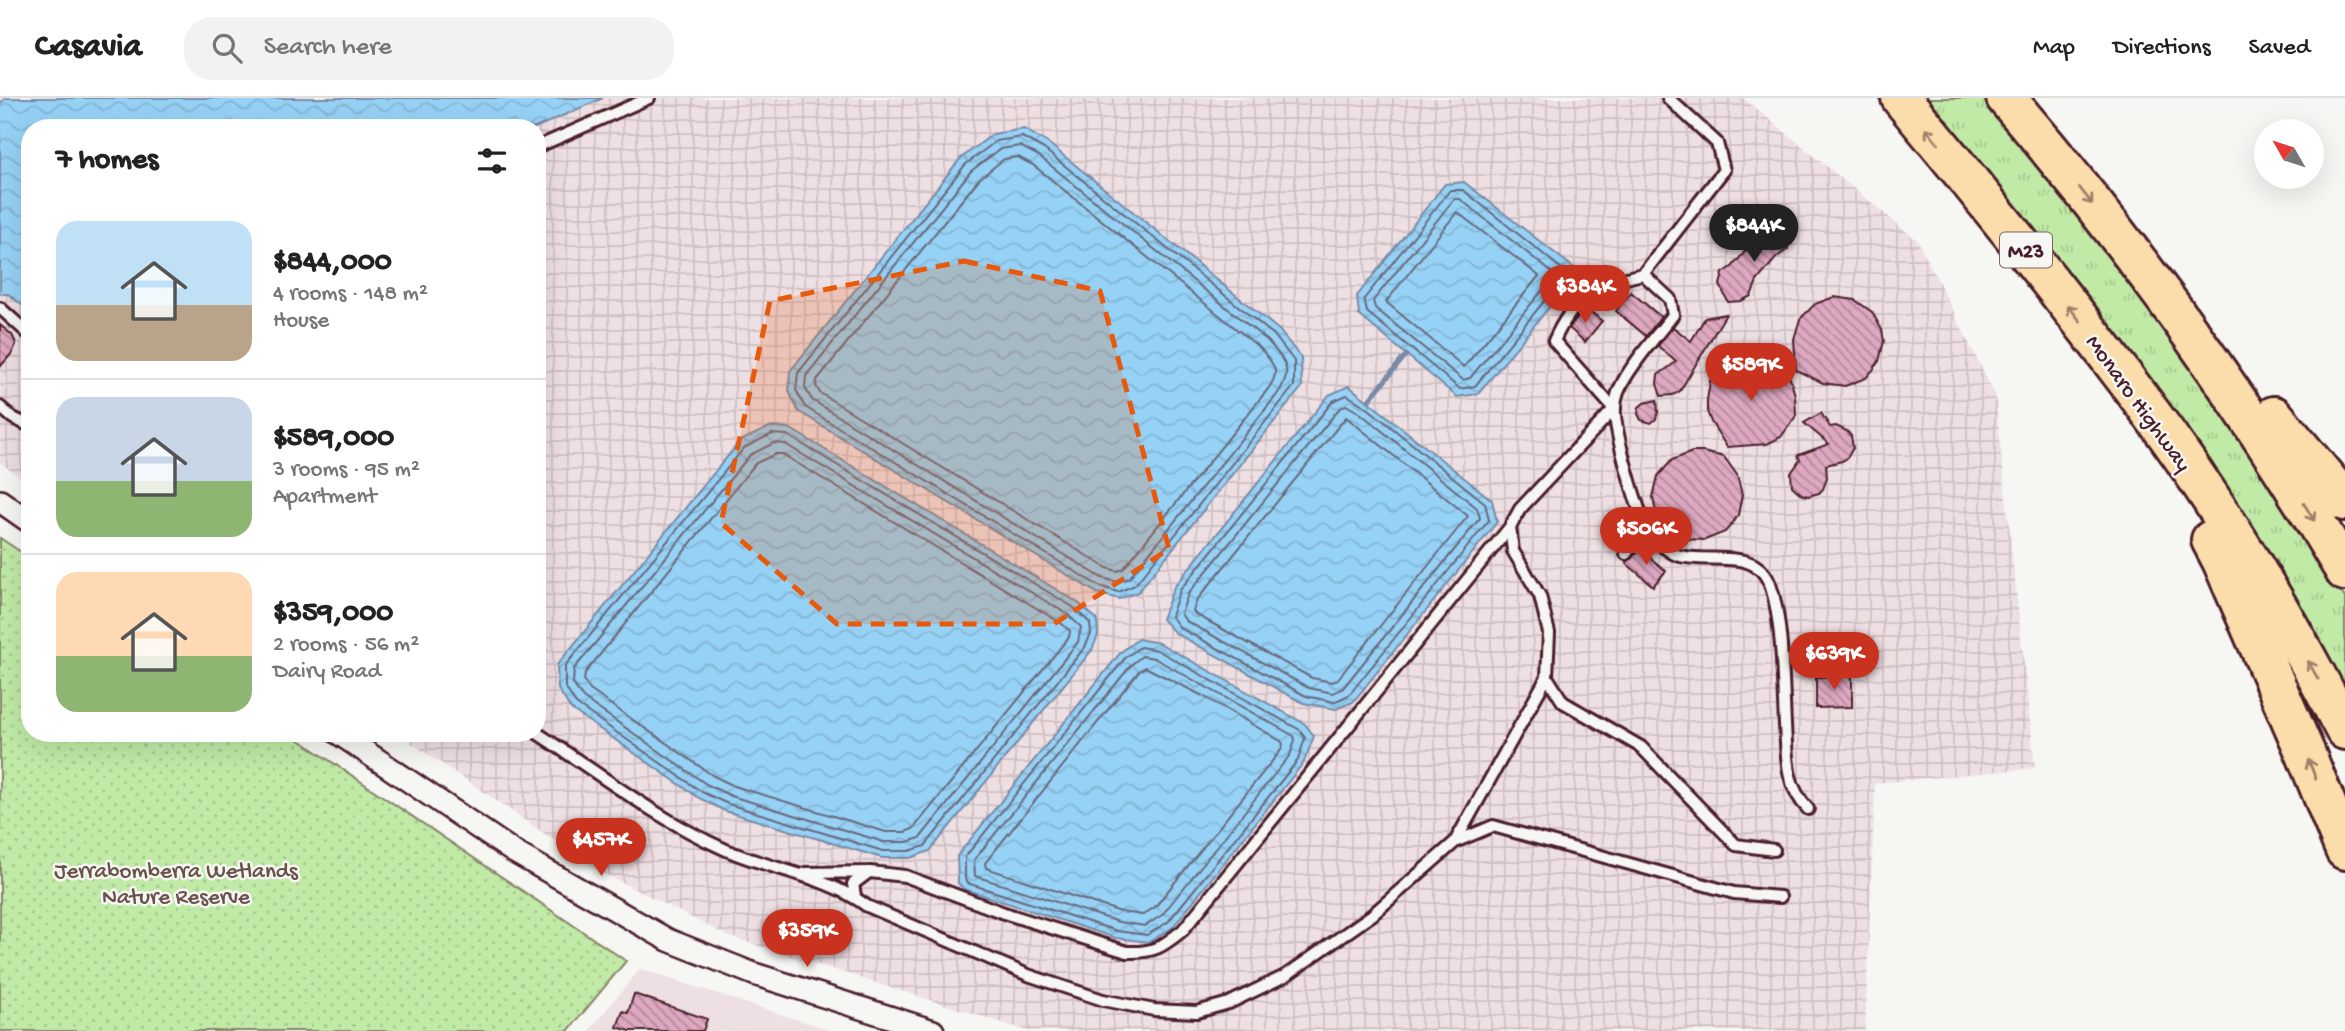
<!DOCTYPE html>
<meta charset="utf-8">
<style>
:root{--surface:#fff;--page:#f2f2f2;--text:#222;--muted:#767676;--line:#e0e0e0;--accent:#c8321e}
body{margin:0;font-family:"Gochi Hand",sans-serif;background:var(--page);color:var(--text);height:100vh;display:flex;flex-direction:column;font-size:26px;white-space:nowrap}
*{box-sizing:border-box;margin:0}
p{font-size:23px;color:var(--muted)}
.icon{flex:none;width:38px;height:38px;fill:none;stroke:currentColor;stroke-width:2;stroke-linecap:round;stroke-linejoin:round}
.map{position:relative;flex:1;overflow:hidden}
.details{position:absolute;left:21px;top:21px;width:525px;height:623px;display:flex;flex-direction:column;background:var(--surface);border-radius:28px;box-shadow:0 7px 28px #0002}
.details>*{flex:none}
.needle{width:46px;rotate:309deg}
.fabs{position:absolute;left:2254px;top:21px;display:grid;gap:14px}
.fabs a{display:grid;place-items:center;width:70px;height:70px;border-radius:50%;background:var(--surface);box-shadow:0 7px 28px #0002;font-size:35px}
.price{position:absolute;translate:-50% -60px;padding:0 16px;border-radius:24px;background:var(--accent);color:#fff;font-size:23px;line-height:46px;filter:drop-shadow(0 2px 4px #0008)}
.price::after{content:'';position:absolute;left:50%;top:42px;width:21px;height:16px;margin-left:-10px;background:inherit;clip-path:polygon(0 0,100% 0,50% 100%)}
.price.on{background:#222;color:#fff}
ul{padding:0;list-style:none}
li{display:flex;align-items:center;gap:21px;height:175px;padding:0 35px}
li+li{border-top:2px solid var(--line)}
li span{display:grid;place-items:center;flex:none;width:196px;height:140px;border-radius:21px;color:#555}
li>.icon{margin-inline-start:auto}
span .icon{width:84px;height:84px;fill:#fffc;stroke-width:1}
li b{font-size:30px}
h2{display:flex;justify-content:space-between;align-items:center;height:84px;padding:0 35px;font-size:30px}
header{display:flex;align-items:center;gap:42px;box-sizing:border-box;height:98px;padding:0 35px;background:var(--surface);border-bottom:2px solid var(--line)}
header strong{font-size:33px}
nav{display:flex;gap:38px;margin-inline-start:auto;font-size:24px}
.search{width:490px;height:63px;background:var(--page);display:flex;align-items:center;gap:18px;box-sizing:border-box;padding:0 24px;border-radius:28px;color:var(--muted);font-size:26px}
.map>svg:first-child{display:block}
.built{fill:#eedfe3}
.industrial{fill:url(#industrial-grid)}
.grass{fill:url(#grass-tufts);stroke:#858468;stroke-width:2}
.park{fill:url(#park-dots);stroke:#858468;stroke-width:2}
.water{fill:url(#water-waves);stroke:#788aa5;stroke-width:2}
.lines{fill:none;stroke-linecap:round;stroke-linejoin:round}
.shore{stroke:#68677c;stroke-width:2}
.stream{stroke:#788aa5;stroke-width:5}
.building{fill:url(#building-back-hatch);stroke:#4a1f2b;stroke-width:2}
.service-casing{stroke:#4a1f2b;stroke-width:16}
.minor-casing{stroke:#4a1f2b;stroke-width:26}
.motorway-casing{stroke:#4a1f2b;stroke-width:44}
.service{stroke:#f6f6f2;stroke-width:10}
.minor{stroke:#f6f6f2;stroke-width:21}
.motorway{stroke:#fbddab;stroke-width:38}
.oneway{stroke:#a27e6b}
.marked{fill:#e8590c;fill-opacity:0.2;stroke:#e8590c;stroke-width:5;stroke-dasharray:14 9;stroke-linejoin:round}
.labels{text-anchor:middle;stroke-width:5;stroke-linejoin:round;paint-order:stroke}
.shield{fill:#f6f6f2;stroke:#7e6067;stroke-width:2}
.shield-label{font-size:21px;font-weight:bold;fill:#4a1f2b}
.street-label{font-size:23px;fill:#4a1f2b;stroke:#f6f6f2}
.park-label{font-size:23px;fill:#68524a;stroke:#f6f6f2}
</style>
<header>
<strong>Casavia</strong>
<div class="search"><svg class="icon" aria-label="search" viewBox="0 0 24 24"><circle cx="10" cy="10" r="6"/><path d="M15 15l6 6"/></svg>Search here</div>
<nav><a>Map</a><a>Directions</a><a>Saved</a></nav>
</header>
<div class="map">
<svg width="2345" height="933" viewBox="0 0 2345 933">
<defs>
<pattern id="industrial-grid" width="8" height="8" patternUnits="userSpaceOnUse" patternTransform="scale(1.75)"><rect width="8" height="8" fill="#eedfe3"/><path d="M0 4h8M4 0v8" fill="none" stroke="#cebfc3"/></pattern>
<pattern id="grass-tufts" width="24" height="20" patternUnits="userSpaceOnUse" patternTransform="scale(1.75)"><rect width="24" height="20" fill="#c0eaa6"/><path d="M3 7l-1-3M5 7V3M7 7l1-3M15 17l-1-3M17 17v-4M19 17l1-3" fill="none" stroke="#a6c88f"/></pattern>
<pattern id="park-dots" width="8" height="8" patternUnits="userSpaceOnUse" patternTransform="scale(1.75)"><rect width="8" height="8" fill="#c0eaa6"/><path d="M2 2h.1M6 6h.1" fill="none" stroke="#a6c88f" stroke-width="1.8" stroke-linecap="round"/></pattern>
<pattern id="water-waves" width="16" height="10" patternUnits="userSpaceOnUse" patternTransform="scale(1.75)"><rect width="16" height="10" fill="#96d2f6"/><path d="M0 5q4-4 8 0t8 0" fill="none" stroke="#83b4d3"/></pattern>
<pattern id="building-back-hatch" width="6" height="6" patternUnits="userSpaceOnUse" patternTransform="scale(1.75)"><rect width="6" height="6" fill="#dda8c0"/><path d="M-1 5l2 2M0 0l6 6M5-1l2 2" fill="none" stroke="#b5889c"/></pattern>
</defs>
<rect width="100%" height="100%" fill="#f6f6f2"/>
<filter id="ink" filterUnits="userSpaceOnUse"><feTurbulence type="fractalNoise" baseFrequency=".0143" numOctaves="2"/><feDisplacementMap in="SourceGraphic" scale="14" xChannelSelector="R" yChannelSelector="G"/><feConvolveMatrix kernelMatrix="1 2 1 2 8 2 1 2 1" color-interpolation-filters="sRGB"/></filter>
<g filter="url(#ink)">
<path class="built" d="M640 871 833 933H589Z"/>
<path class="industrial" d="M0 0H1743L1918 143 1995 297 2035 670 1875 685 1865 933H1028L728 838 601 774 397 635H537V30H30V387L0 364Z"/>
<path class="grass" d="M1918 0H1986L2167 226 2311 443 2345 500V606Z"/>
<path class="park" d="M0 440 30 460V635H289L626 863 568 933H0Z"/>
<path class="water" d="M5 0H603L535 30H30V213L8 196H0V6Z
M1024 31 1048 45 1279 232 1301 260 1302 289 1138 494 1119 501 1097 495 798 313 789 293 790 273 960 61 993 36Z
M1464 84 1574 170V183L1560 196 1478 296 1457 299 1359 217 1357 198 1445 86Z
M1349 288 1492 402 1497 424 1353 604 1336 611 1303 605 1175 535 1162 521 1174 489 1329 297Z
M770 329 789 330 1077 504 1097 521 1098 537 1092 552 930 753 910 760H882L725 713 699 700 571 611 558 591 557 567 740 343Z
M1138 541 1159 545 1305 626 1314 638 1304 664 1172 830 1149 844 1116 840 964 791 958 785 957 758 1121 554Z"/>
<g class="lines">
<path class="shore" d="M1022 39 1044 51 1274 237 1294 263V288L1135 487 1118 494 1099 488 805 309 796 292 798 275 965 67 996 43Z
M1020 48 1039 58 1268 243C1285 264 1295 272 1276 298L1129 480 1118 484 1102 480 812 302 805 290 806 278 971 73 1000 51Z
M1018 59 1033 67 1260 250C1273 266 1282 272 1268 291L1123 471 1117 473 1107 470 820 295 816 288 817 282 979 81 1004 61Z
M1450 92H1463L1567 175V180L1554 191 1475 288 1460 291 1367 214 1364 201Z
M1454 101H1460L1555 177 1470 280 1463 282 1375 210 1373 203Z
M1457 114 1539 178 1464 269 1386 204Z
M1347 297 1365 308 1485 405 1489 422 1349 597 1334 604 1306 598 1180 530 1171 518 1180 492 1333 303Z
M1346 307 1360 315 1477 410 1480 420 1343 590 1333 595 1309 590 1186 523 1181 516 1188 496 1339 311Z
M1346 319 1468 418 1337 582 1332 584 1312 580 1195 516 1193 513 1197 502Z
M772 336 787 337 1073 509 1090 525 1091 536 1085 549 925 748 909 753H883L728 706 702 694 576 606 565 589V568L744 350Z
M774 345 785 346 1067 516 1081 529 1078 544 920 740 907 744H884L731 698 706 686 583 600 573 586 574 571 750 357Z
M776 356H782L1061 525 1070 533 1069 539 913 731 905 734H886L734 688 712 677 590 592 584 583 585 575 756 365Z
M1140 549 1157 552 1300 632 1305 640 1298 662 1168 824 1147 837 1117 833 967 785 965 781V759L1126 559Z
M1142 558 1154 560 1294 638 1295 642 1290 657 1162 817 1145 828 1119 824 975 778 974 762 1132 566Z
M1145 569 1203 598 1281 643 1283 646 1281 652 1155 809 1143 817 1121 814 986 770 985 765 1139 573Z"/>
<path class="stream" d="M1369 302 1406 257"/>
</g>
<path class="building" d="M1773 127 1787 135 1788 151 1776 160 1757 183 1751 198 1741 203 1728 204 1720 187 1723 175 1732 169 1755 142 1759 134Z
M1631 194 1661 219 1646 238 1616 213Z
M1834 199 1855 202 1872 214 1882 232 1884 243 1879 263 1873 272 1866 280 1845 288 1823 285 1796 272 1794 241 1800 221 1815 206Z
M1586 210 1602 223 1585 244 1569 230Z
M1726 216 1680 293 1673 297 1661 298 1657 286 1658 277 1676 264 1658 248 1673 229 1691 243 1705 220Z
M0 227 12 237 16 245 13 254 0 269Z
M1751 260 1772 265 1789 277 1795 297 1796 318 1781 339 1767 346 1727 349 1711 324 1707 313V302L1712 272Z
M1657 302 1658 314 1656 321 1651 325 1641 322 1638 316 1639 309 1644 305Z
M1821 315 1830 329 1836 328 1847 333 1851 338 1853 350 1847 360 1842 363 1826 367 1827 380 1823 391 1819 395 1808 398 1801 396 1792 388 1791 375 1800 362 1798 357 1829 346 1804 325Z
M1692 354H1703L1724 359 1737 377 1742 397 1738 417 1732 426 1725 434 1705 442 1683 441 1673 436 1665 429 1655 410 1653 399 1658 378 1672 362Z
M1640 451 1666 473 1653 488 1626 465Z
M1852 578V609L1816 610V579Z
M634 896 707 921 703 933H630L617 929 623 913 628 915Z"/>
<g class="lines">
<g class="service-casing">
<path id="service" d="M1668 0 1717 45 1724 72 1643 176 1670 201 1673 217C1658 236 1629 269 1620 290 1617 295 1615 305 1615 310 1613 329 1638 417 1649 433 1655 442 1667 453 1677 457 1706 467 1754 448 1769 484 1783 518 1783 589 1785 627 1787 658 1785 687 1808 711
M537 49 649 0
M0 210 30 237
M0 309 13 320 30 328
M1614 311 1554 243C1572 201 1599 185 1643 176
M1510 429 1513 453 1540 498 1549 535 1547 579 1563 604 1641 649 1736 747 1774 752
M1626 456 1636 443 1649 433
M537 635C598 675 657 721 724 751 770 772 825 777 867 808L1028 877 1103 902 1154 912 1197 914 1229 905 1285 878 1372 817 1455 744 1493 728 1734 795 1780 799
M1455 744 1547 579
M805 775 870 774 905 778 1004 815 1127 854C1154 855 1162 849 1183 832L1510 429 1520 411 1614 311
M855 798 853 786 869 774"/>
</g>
<g class="minor-casing">
<path id="minor" d="M0 403 30 424
M338 635 514 754 668 842 754 876 933 933"/>
</g>
<g class="motorway-casing">
<path id="motorway" d="M1901 0C1984 100 2067 202 2145 307 2221 408 2287 519 2345 632
M2006 0C2133 148 2246 305 2345 473
M2274 318 2345 403
M2211 442 2222 463 2305 654 2345 752"/>
</g>
<use href="#service" class="service"/>
<use href="#minor" class="minor"/>
<use href="#motorway" class="motorway"/>
</g>
<defs><path id="oneway-shaft" d="M-6 0H5M1.5-3L5.5 0L1.5 3" fill="none" stroke-width="1.6" stroke-linecap="round" stroke-linejoin="round" transform="scale(1.75)"/></defs>
<g class="oneway">
<use href="#oneway-shaft" transform="translate(1932 38) rotate(-130)"/>
<use href="#oneway-shaft" transform="translate(2086 98) rotate(52)"/>
<use href="#oneway-shaft" transform="translate(2074 215) rotate(-128)"/>
<use href="#oneway-shaft" transform="translate(2309 414) rotate(59)"/>
<use href="#oneway-shaft" transform="translate(2313 572) rotate(-119)"/>
<use href="#oneway-shaft" transform="translate(2312 671) rotate(-112)"/>
</g>
</g>
<path class="marked" d="M964 163 1100 193 1169 451 1054 526H837L721 425 770 203Z"/>
<g class="labels">
<rect class="shield" x="2000" y="134.5" width="52" height="35" rx="5"/>
<g class="shield-label">
<text x="2026" y="159">M23</text>
</g>
<g class="street-label">
<text transform="translate(2140 304) rotate(54)" y="8">Monaro Highway</text>
</g>
<g class="park-label">
<text x="176" y="779">Jerrabomberra Wetlands<tspan x="176" dy="26">Nature Reserve</tspan></text>
</g>
</g>
</svg>
<div class="fabs">
<a><svg class="needle" viewBox="-14 -14 28 28"><path d="M0-13l5 13h-10z" fill="#e53935"/><path d="M0 13l5-13h-10z" fill="#767676"/></svg></a>
</div>
<b class="price on" style="left:1754px;top:166px">$844K</b>
<b class="price" style="left:1585px;top:227px">$384K</b>
<b class="price" style="left:1751px;top:305px">$589K</b>
<b class="price" style="left:1646px;top:469px">$506K</b>
<b class="price" style="left:1834px;top:594px">$639K</b>
<b class="price" style="left:601px;top:780px">$457K</b>
<b class="price" style="left:807px;top:871px">$359K</b>
<section class="details">
<h2>7 homes<svg class="icon" aria-label="filters" viewBox="0 0 24 24"><path d="M4 7h16M4 17h16"/><circle cx="9" cy="7" r="2"/><circle cx="15" cy="17" r="2"/></svg></h2>
<ul>
<li><span style="background:linear-gradient(#bfe0f5 60%,#b9a48a 0)"><svg class="icon" aria-label="home" viewBox="0 0 24 24"><path d="M3 11l9-7 9 7M6 9v11h12V9"/></svg></span><div><b>$844,000</b><p>4 rooms · 148 m²</p><p>House</p></div></li>
<li><span style="background:linear-gradient(#c9d6e8 60%,#8fb573 0)"><svg class="icon" aria-label="home" viewBox="0 0 24 24"><path d="M3 11l9-7 9 7M6 9v11h12V9"/></svg></span><div><b>$589,000</b><p>3 rooms · 95 m²</p><p>Apartment</p></div></li>
<li><span style="background:linear-gradient(#ffd9b3 60%,#8fb573 0)"><svg class="icon" aria-label="home" viewBox="0 0 24 24"><path d="M3 11l9-7 9 7M6 9v11h12V9"/></svg></span><div><b>$359,000</b><p>2 rooms · 56 m²</p><p>Dairy Road</p></div></li>
</ul>
</section>
</div>
